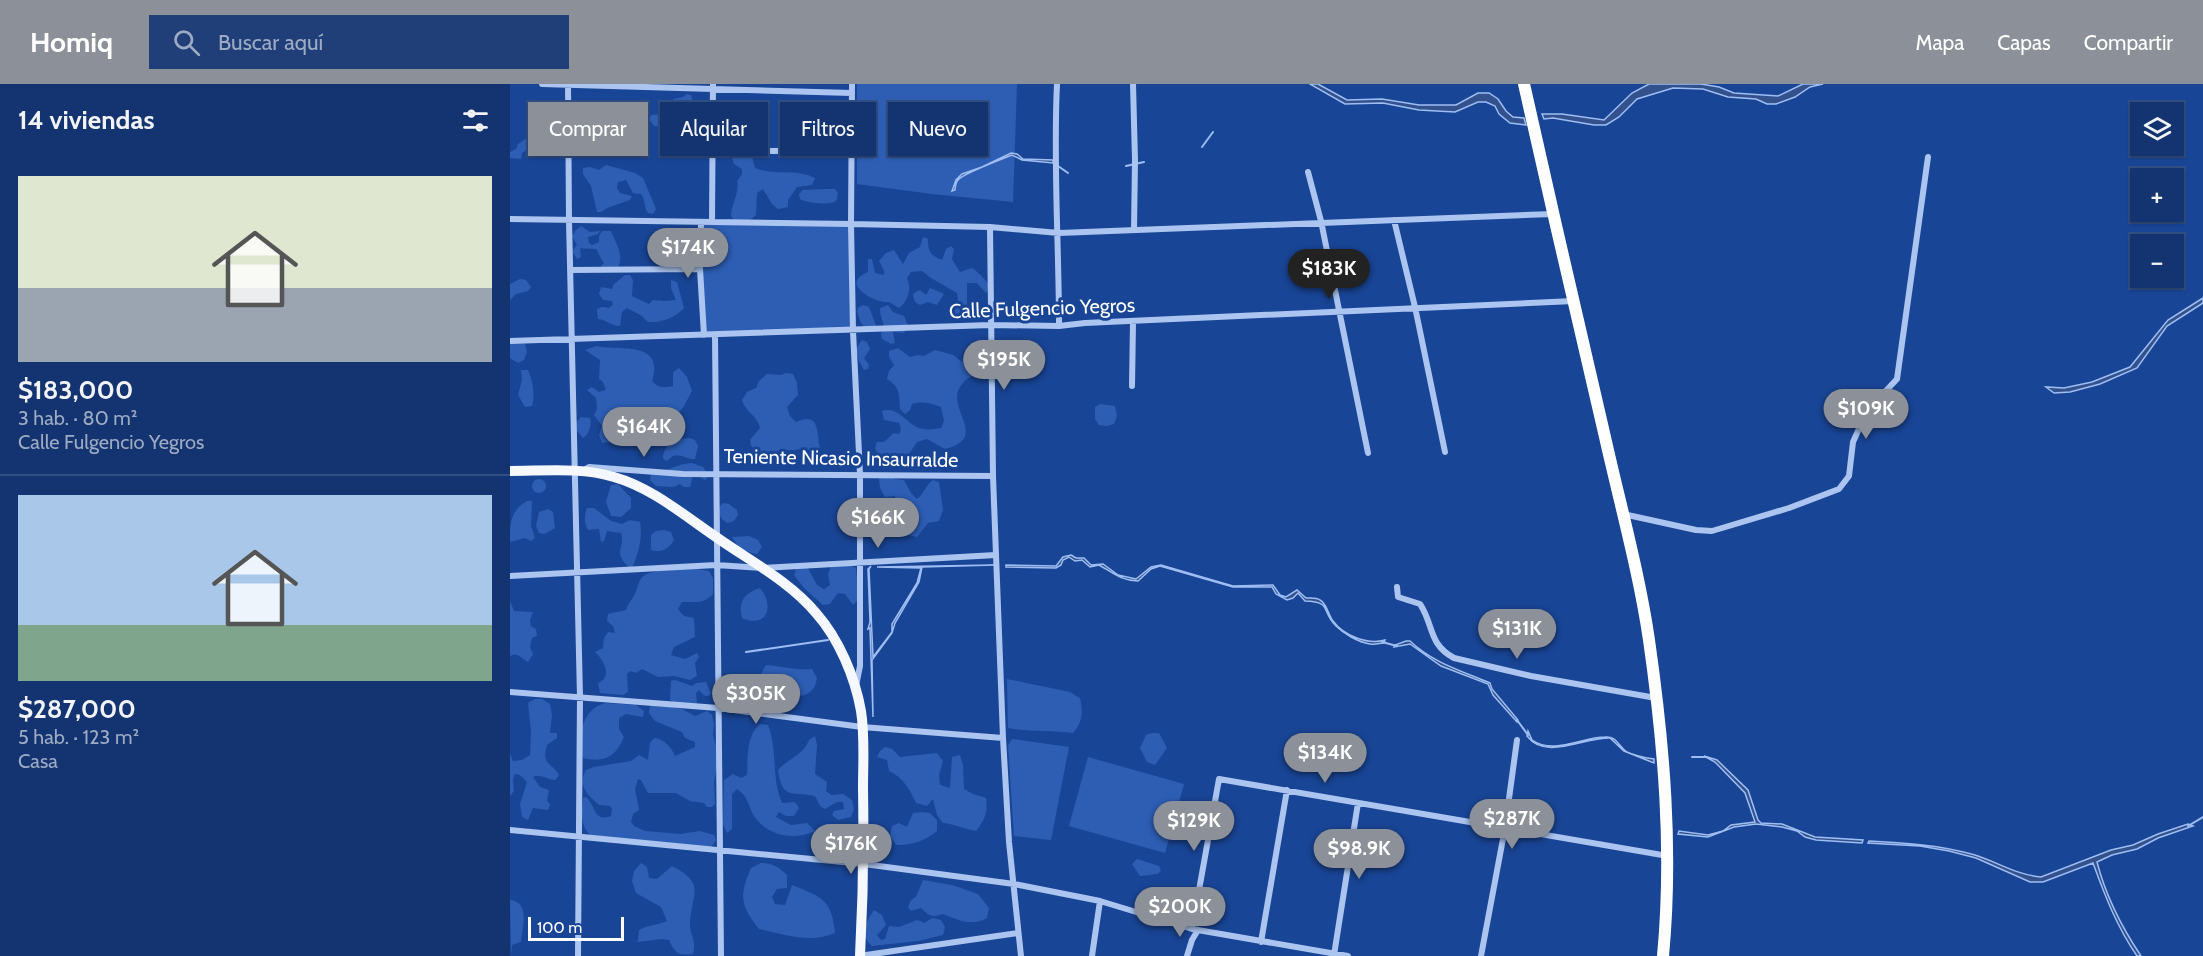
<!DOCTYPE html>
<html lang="es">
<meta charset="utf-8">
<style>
:root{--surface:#133470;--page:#203f78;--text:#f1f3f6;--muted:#9daac3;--line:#324f83;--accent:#8c9099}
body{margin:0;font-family:Cabin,sans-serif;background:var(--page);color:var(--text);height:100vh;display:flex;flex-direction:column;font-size:22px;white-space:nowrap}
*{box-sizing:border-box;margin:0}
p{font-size:20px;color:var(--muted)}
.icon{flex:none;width:33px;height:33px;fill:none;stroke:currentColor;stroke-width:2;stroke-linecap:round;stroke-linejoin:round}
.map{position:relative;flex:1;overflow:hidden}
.drawer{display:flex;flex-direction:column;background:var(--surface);width:510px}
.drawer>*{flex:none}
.top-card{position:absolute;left:18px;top:18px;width:570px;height:54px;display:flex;gap:12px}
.fabs{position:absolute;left:1620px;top:18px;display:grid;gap:12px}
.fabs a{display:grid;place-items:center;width:54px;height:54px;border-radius:0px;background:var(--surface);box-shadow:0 2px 4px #0004,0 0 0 2px var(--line);font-size:30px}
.scale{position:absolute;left:18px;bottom:15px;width:96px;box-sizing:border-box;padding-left:6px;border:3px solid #fff;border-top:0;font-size:16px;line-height:21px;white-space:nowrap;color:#fff;-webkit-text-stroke:4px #194596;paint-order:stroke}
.price{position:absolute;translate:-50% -51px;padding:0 14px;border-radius:21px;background:var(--accent);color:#fff;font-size:20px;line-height:39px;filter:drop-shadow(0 2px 3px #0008)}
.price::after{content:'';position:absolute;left:50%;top:36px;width:18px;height:14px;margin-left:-9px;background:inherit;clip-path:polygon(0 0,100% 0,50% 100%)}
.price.active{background:#222;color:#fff}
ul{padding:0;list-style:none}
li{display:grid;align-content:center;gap:12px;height:318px;padding:0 18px}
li+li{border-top:2px solid var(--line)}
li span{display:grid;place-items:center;height:186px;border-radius:0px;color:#555}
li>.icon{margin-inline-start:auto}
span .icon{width:108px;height:108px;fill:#fffc;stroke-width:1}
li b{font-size:26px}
h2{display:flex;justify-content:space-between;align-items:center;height:72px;padding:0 18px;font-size:26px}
.chip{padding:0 21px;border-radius:0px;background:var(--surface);box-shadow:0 2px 4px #0004,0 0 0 2px var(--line);font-size:21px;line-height:54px}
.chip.active{background:var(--accent);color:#fff}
header{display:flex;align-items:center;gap:36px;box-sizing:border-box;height:84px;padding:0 30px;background:var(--accent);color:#fff}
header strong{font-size:28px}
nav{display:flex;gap:33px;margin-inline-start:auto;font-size:21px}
.search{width:420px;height:54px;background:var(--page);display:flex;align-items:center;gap:15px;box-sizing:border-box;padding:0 21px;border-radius:0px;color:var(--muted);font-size:22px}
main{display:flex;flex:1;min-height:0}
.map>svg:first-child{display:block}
.green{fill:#2d5eb4}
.water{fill:#32518d;stroke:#9ebef3;stroke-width:1.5}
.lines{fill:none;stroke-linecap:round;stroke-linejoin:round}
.stream{stroke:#9ebef3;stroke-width:2}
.street{stroke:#abc5f0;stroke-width:6}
.primary{stroke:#f5f8ff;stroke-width:10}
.highway{stroke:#fff;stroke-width:12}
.labels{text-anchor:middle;stroke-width:6;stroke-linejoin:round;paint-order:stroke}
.street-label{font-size:20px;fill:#fff;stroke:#194596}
</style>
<header>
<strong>Homiq</strong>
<div class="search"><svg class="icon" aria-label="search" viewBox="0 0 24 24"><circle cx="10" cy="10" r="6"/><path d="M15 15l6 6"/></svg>Buscar aquí</div>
<nav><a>Mapa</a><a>Capas</a><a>Compartir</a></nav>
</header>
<main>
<section class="drawer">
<h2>14 viviendas<svg class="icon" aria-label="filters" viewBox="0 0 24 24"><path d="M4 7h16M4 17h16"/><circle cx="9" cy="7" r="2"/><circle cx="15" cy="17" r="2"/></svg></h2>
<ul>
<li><span style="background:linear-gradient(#dfe7d0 60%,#9aa5b1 0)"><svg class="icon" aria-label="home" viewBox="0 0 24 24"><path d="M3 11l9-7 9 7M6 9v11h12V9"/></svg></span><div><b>$183,000</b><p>3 hab. · 80 m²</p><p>Calle Fulgencio Yegros</p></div></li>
<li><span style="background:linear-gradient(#a9c7e8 70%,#7fa58c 0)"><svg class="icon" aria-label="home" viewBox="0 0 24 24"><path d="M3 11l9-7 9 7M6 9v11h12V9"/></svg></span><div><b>$287,000</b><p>5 hab. · 123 m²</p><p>Casa</p></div></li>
</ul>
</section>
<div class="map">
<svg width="1693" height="872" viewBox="0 0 1693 872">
<rect width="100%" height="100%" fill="#194596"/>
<path class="green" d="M347 0H507L503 118 422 110 347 100Z
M177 10 181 11 184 22 190 25 187 31C180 34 175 46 169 47 162 47 152 42 144 42L139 35 141 31 167 29 163 15 173 13Z
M231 17C246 18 257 35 252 50 250 55 244 61 240 65L245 84C265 92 285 84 305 94L302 101 287 103 278 116V123L268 125 262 120 253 105 247 109 246 131 240 136 225 137 221 132C221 121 230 108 227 97L232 90V85L224 80 222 74 230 69C222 53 222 39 226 22Z
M98 22 107 25 110 30 99 39 98 60 94 63 70 62 68 57V54L71 52 85 54 87 50 71 41 70 35 73 32 90 43 93 40V25Z
M18 53H24L27 67 17 66 12 69 11 75 0 74V68L6 65 8 60Z
M96 81 125 89 133 94 146 125 143 130 138 129C133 123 136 116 131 110L123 109 116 96 108 98 107 104 110 109 122 112 120 116 97 124 91 128H87L81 102 73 90V84L80 83 89 86Z
M317 105H325L328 109C327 113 328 116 324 118 317 121 296 119 290 115L289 110 293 106Z
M191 139 341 140 343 247 194 249Z
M71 142 80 148 90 147 88 150 78 153 79 159 82 161 89 158V152L92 147H101C106 160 116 172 106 187L95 186 91 182 94 179C81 160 95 167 70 164L71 173 67 175 62 167 67 161 62 152 66 146Z
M413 153 418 155C418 168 420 171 432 176L436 165 441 162 444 165 442 175 450 188 462 184C466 186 479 199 480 203L476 209 467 199H457V221H449L454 234 446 235 443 231 445 218 448 216 447 209 421 194 412 187 401 188 397 194C402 205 398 217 389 224L379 218C370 220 343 207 347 197 348 192 354 190 358 188V175H362L365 189 374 191V187L369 177 376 169 384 166 393 180 399 169 410 163Z
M115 191H120L123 196 122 212 139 220 143 216 155 217 166 216 161 204V196L167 198 174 224C165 234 151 239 138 238L132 232 117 224 112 228 110 242C101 242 97 236 88 235L87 225 92 223 99 224 103 221 102 217 93 216 89 210 91 203 102 205 104 200Z
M10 195 16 196 21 203 18 207 6 210 0 216V200Z
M420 204 434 210 427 221 418 218 410 221 405 218 403 212 404 209 410 206 416 211Z
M353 221 359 223 367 244 354 243 350 237 347 227 349 223Z
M378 221 383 228 394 232 399 244 393 249 383 248 385 259 381 260 372 255 371 249 375 246C375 241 370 235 370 224Z
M352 256 357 258 360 265 354 274 359 281 358 285 354 286 349 277 346 265Z
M8 259 15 260 17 268 14 276 8 279 0 274V260Z
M86 262C109 267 155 256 142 297 148 304 154 304 163 302V288L169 284 177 293 182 307 174 322 164 335 166 343 163 352 148 345 145 325 131 329 127 336 116 337 111 346V355L103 358 92 359 89 351 92 342 84 331 87 325 86 314 77 306 82 303 89 308 96 306 93 298 89 295 90 276 75 266Z
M388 264 400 273 408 271 414 272 425 266 443 271 452 278 455 269 460 265 463 273 471 276 475 283 473 288C464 290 458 293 452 300 432 323 482 353 435 365L417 355 407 358 397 373 381 370 369 372 365 364 367 358H374L384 349 389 350 391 345 389 339 374 336 372 327C388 322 394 337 407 343 415 347 423 345 431 344L434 337 431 323C420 319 413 317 402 320L400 326 395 330 390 325C389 311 391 304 377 295L379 287 384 281 379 273V267Z
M11 286H18C23 297 25 310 22 322L15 323 8 311 12 296Z
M276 289 283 290 287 299 288 311 277 323 280 332 286 338C311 327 306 349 310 364L302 370 293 364 285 366H271L266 368H247L241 362 240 356 250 344C248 332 235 328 232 316L237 308 246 304 249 297 257 290 271 291Z
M590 320 605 322 607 332 604 340 597 342 589 341 585 335V323Z
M71 333 80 334C82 340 79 350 73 354L67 347 65 340Z
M180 354 185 356 188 362 185 375C178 376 170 369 163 372 160 374 159 376 156 377L153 374C154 359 165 355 180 354Z
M182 379 193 383 199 392 195 396 185 390H181L182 395 180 403H174L170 400 164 403 146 402 140 396 141 391 173 380Z
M376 391 385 395 394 396 401 409 407 415C414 410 415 402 423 396L429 398 433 426 429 437 418 439 407 453 399 451 388 440 380 453C360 455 353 449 356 428L379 427 385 417V412L375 413 370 404 369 395Z
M22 402a7 7 0 1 1 14 0a7 7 0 1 1-14 0Z
M108 400 121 414V424L111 433 101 432 96 418 101 401Z
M17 417H22L21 442 25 454 21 457 15 454 0 458C0 439 0 427 17 417Z
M213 419 219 420 227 426 228 431 224 437 217 439 211 434 208 424Z
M77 424H84L101 437 112 440 120 436 130 438C133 455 128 471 121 486 117 481 110 475 110 469 110 461 114 458 111 449L97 447 94 457 91 458 89 445 78 446C74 438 74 433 77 424Z
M38 425 43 428 45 444 35 450 29 449 26 442 29 428Z
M154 446 161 448 164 456C159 465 152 469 141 466V451L146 447Z
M239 452 248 456 252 463 247 470C235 468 228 464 222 453Z
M339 481 346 484 349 515 343 521 335 510 328 509 320 520 313 521 294 504 284 491 287 483 298 484 307 501 314 505 320 501 318 490 321 482Z
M181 484 199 487 203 494V510C194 520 185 518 172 518L168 525 174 532 184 534 185 553 164 563 161 571 175 575 187 569 189 573 185 579 187 592 180 596 164 592 148 593 132 585 126 589 120 587 117 590 118 608 113 611 90 609 88 599C103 593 94 576 85 568L93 564 94 554 98 548 105 549 103 542 97 537 98 530 116 526C118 519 122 516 125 510 127 505 128 500 130 496 137 484 167 486 181 484Z
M250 504C265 522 257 545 232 534 228 518 234 509 250 504Z
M0 517 4 527 23 528 20 536 21 542 26 545 27 552 22 554 20 563 23 570 18 578C11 574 8 568 0 572Z
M256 581C269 582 290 587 302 585L307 594C306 599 305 604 301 607 290 617 269 612 259 603 256 600 254 594 251 590Z
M497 595 560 608 570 614C573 628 573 638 563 649 541 646 520 648 498 644Z
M165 596 182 602 186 599 196 598 201 609 199 612H195L189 606 186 609 187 619C177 627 169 623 160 616L161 597Z
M25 615H32L40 620 42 631 40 649H47V654L37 661C31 682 42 678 49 691L45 696C38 696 30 689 23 693L30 703 39 706 37 716 40 721 38 726 23 724 18 736 12 733 10 720 17 698 10 691 5 690 3 695 4 707 0 712V670L3 677 12 676 20 671 21 648 18 619Z
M96 619 126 621 134 627 133 633 116 630 109 634V645L114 653C106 673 94 679 73 674 67 653 72 624 96 619Z
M146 620 172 625 185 632 197 627 202 631 204 640 203 651 209 674 204 698 205 720 202 723H197L194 719 180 717 166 709H138L131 696 128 695 125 705 129 726 123 730 121 738 124 742 135 747 170 750 190 747 204 751 206 756 202 762 196 765 81 752C69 740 72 729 73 714L76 713C86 721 83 739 101 732L102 725 100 722 89 721C78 711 67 702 76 686L84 683 121 677 129 671 138 676 140 659 144 654C153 654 162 664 165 672L185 663V658L175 654 172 648 145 637 139 629 140 622Z
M250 640 258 641C268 667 261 694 272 719L285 718 289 724 284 732H276L269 728 266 733 281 741 297 739 305 747C285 757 257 752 244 732 237 720 239 713 227 705L222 710V745L217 749 213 740 214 696 223 690 231 694 237 691C238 675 236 651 250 640Z
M642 649H649L657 664 645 681 637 678 630 664 636 651Z
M305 652 307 661 305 690 317 698 316 707 321 711 333 710 342 716 344 725 341 733 328 736 322 731 324 727 334 725 333 718H327L315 725 310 722 305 712C283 707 272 717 268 686 278 674 293 672 299 656Z
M502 655 559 663 541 756 504 752 498 661Z
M375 663 382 665 390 673 427 669 433 677 429 691 430 701 440 704 442 673 450 671 453 681 454 705 463 710 476 714C478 728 475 736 466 747 454 745 445 740 433 739L427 731 423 715 417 722 406 719C400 706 393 693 379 687L377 676 367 673 370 667Z
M578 673 674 700 655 769 559 742Z
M412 728 420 729 427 736V747C416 756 401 762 386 761L380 752 382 742 389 739 397 743 403 729Z
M627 775 649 782 651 787 647 790 630 792 622 780Z
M131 779 137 783 139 794 147 795 162 782C195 799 183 807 180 837 179 851 187 855 183 870 168 872 165 869 159 856L152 855 128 858 129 846C138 841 148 841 157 837L151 823 126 809 122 797 124 787Z
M251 779C262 779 269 783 277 791V804L267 805 262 813 265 820 275 821 282 801C311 813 322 815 325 849 301 860 273 850 249 845 230 821 229 812 241 784Z
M413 796 442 801 468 810 479 824 477 834C462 843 448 836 433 830 422 834 419 832 411 824L401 827 398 823 401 816 406 813Z
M0 816C21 818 12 844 11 858L2 861 1 872Z
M364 826 372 831 376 841 367 851 371 856 375 855 379 842 389 843 407 836 415 839 422 834 431 836 435 843 433 851 408 857 362 862C349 852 356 837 364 826Z"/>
<path class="water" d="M800 0H808L837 16 872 15 909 21H946L968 9H979L988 15 996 27 1003 33 1014 34 1016 41 1000 39 989 30 985 22 976 18H968L945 28 909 26 873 19 835 20Z
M1139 0H1191L1209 3 1224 9 1268 12 1293 0H1313L1300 3 1285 13 1266 20H1257L1246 15 1218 13 1193 5 1163 4 1127 15 1109 33 1096 41H1084L1043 34 1034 35 1032 30H1052L1094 36 1122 9Z
M501 69 507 70 513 75 543 76V79L512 76 502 71C492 75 452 90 448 96 446 98 445 104 445 106L442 107 446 96 452 90 472 83Z
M1693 214V219L1657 242 1627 284 1590 300 1560 308 1544 309 1536 303 1554 304 1582 298 1620 283 1658 236Z
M561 471 566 474H574L581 481 593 480 608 491 626 495 641 483 651 481 723 502 763 501 770 511 776 513 787 506 796 514C801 514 806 513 810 516 817 520 818 530 823 537 834 552 858 561 875 556L874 559C870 559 865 561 860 560 848 558 834 550 826 542 810 526 823 518 795 517L788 509 783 514 777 516 766 510 762 503H723L650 482 641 485 628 497C612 497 603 489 589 481L580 483 572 476 565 477 559 473 553 476 551 481 546 484 496 483V481L546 482 553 473Z
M485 481 412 483 409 498 385 539 382 549 362 576 363 633 360 544 358 545 360 538 358 485 361 482 359 485 363 573 382 548V540L407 499 411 484 367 483Z
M896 557H900C923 579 952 587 980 599L982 605 1008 636 1007 638 983 611 978 600 931 582 900 560 884 563 885 561Z
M1018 647 1022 656C1044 671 1072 653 1095 653 1107 652 1108 662 1117 668 1125 672 1136 674 1144 675V679L1114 667 1100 654C1074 653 1036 677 1017 652Z
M1194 672 1207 676 1238 706 1248 736 1251 739 1272 740 1305 753 1353 756 1352 759 1306 756 1295 753 1287 747 1272 743 1246 740 1224 743 1198 753 1168 750 1169 747 1198 751 1213 747 1221 741 1245 738 1235 709 1205 678Z
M1678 740 1683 742 1648 754 1627 765 1602 771 1587 778C1596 813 1611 842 1631 872H1627C1607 843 1595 812 1583 779L1533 798H1520L1466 774 1439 767 1410 762 1358 759 1359 757C1395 759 1430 761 1465 771 1487 778 1507 791 1531 793L1601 766 1623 761 1648 750Z"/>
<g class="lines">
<path class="stream" d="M692 63 703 48
M548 82 558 89
M616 82 634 78
M872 558 887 562
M236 568 318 556
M1007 636 1018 651
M1182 673H1197
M1678 742 1693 733"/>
<path class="street" d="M32 0 342 9
M58 0 59 137 70 613 68 872
M342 0 341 140 343 247 350 390V582L346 602
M547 0C543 80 549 161 549 242
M623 0 625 76 624 146
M261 67 342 66
M798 88 811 137 858 369
M0 135 341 140 480 143 549 149 1043 130
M884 136 905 223 935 368
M202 138 203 0
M191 139 190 185 194 251
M480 143 483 392 493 654 499 758 511 872
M60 186 190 185
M205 251 211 872
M0 257 481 241 549 242 575 239 1064 217
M622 302 623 238
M74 386 79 383 173 390 483 392
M1113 430 1186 446 1202 447 1279 424 1329 405 1339 392 1343 358 1357 327 1387 295 1418 73
M0 492 206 481 252 484 486 471
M887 503 888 513 910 520C924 541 918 560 944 574L1021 592 1146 614
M0 608 208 624 352 643 493 654
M0 746 354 780 504 800 590 817 682 845 838 872
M682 845 709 695 1158 772
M751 858 777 706
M824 871 848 719
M349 872 508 849
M582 872 590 817
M677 872 682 856 688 846
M971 872 995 744 1007 656"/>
<path class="primary" d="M0 387C34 387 71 383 104 393 143 404 176 433 209 455 242 478 280 498 306 529 329 555 345 593 351 627 355 652 353 679 353 704 354 760 353 816 350 872"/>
<path class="highway" d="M1014 0C1040 118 1068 235 1095 353 1110 420 1129 488 1139 556 1154 661 1163 767 1153 872"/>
</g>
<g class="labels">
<g class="street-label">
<text transform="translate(532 224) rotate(-2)" y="7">Calle Fulgencio Yegros</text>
<text transform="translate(331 374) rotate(1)" y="7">Teniente Nicasio Insaurralde</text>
</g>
</g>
</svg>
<div class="fabs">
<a><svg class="icon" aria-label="layers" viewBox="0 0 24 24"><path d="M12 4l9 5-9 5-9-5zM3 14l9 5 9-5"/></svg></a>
<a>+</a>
<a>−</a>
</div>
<div class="scale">100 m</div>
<b class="price" style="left:178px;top:195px">$174K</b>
<b class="price active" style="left:819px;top:216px">$183K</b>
<b class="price" style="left:494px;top:307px">$195K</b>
<b class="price" style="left:1356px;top:356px">$109K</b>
<b class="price" style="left:134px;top:374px">$164K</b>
<b class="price" style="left:368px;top:465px">$166K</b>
<b class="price" style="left:1007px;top:576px">$131K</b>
<b class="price" style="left:246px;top:641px">$305K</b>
<b class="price" style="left:815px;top:700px">$134K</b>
<b class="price" style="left:1002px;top:766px">$287K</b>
<b class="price" style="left:684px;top:768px">$129K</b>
<b class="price" style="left:341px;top:791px">$176K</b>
<b class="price" style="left:849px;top:796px">$98.9K</b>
<b class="price" style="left:670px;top:854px">$200K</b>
<div class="top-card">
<a class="chip active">Comprar</a>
<a class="chip">Alquilar</a>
<a class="chip">Filtros</a>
<a class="chip">Nuevo</a>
</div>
</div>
</main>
